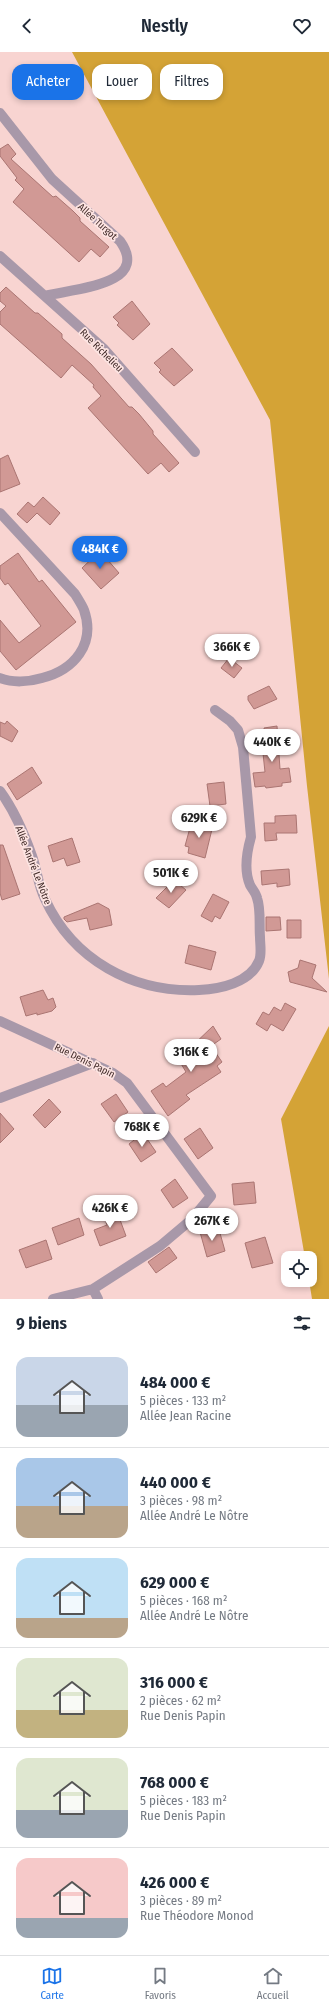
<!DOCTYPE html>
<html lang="fr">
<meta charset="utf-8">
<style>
:root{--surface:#fff;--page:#f2f2f3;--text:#1f2937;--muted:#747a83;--line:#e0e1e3;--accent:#1a73e8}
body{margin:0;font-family:"Fira Sans Condensed",sans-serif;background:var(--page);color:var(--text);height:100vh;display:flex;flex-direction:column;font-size:15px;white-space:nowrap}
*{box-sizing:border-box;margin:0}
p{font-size:13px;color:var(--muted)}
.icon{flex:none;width:22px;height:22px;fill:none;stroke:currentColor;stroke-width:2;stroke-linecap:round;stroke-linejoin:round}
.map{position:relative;height:1247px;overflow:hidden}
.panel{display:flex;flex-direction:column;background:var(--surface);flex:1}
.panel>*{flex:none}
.top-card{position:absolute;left:12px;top:12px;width:305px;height:36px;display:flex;gap:8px}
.buttons{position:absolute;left:281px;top:1199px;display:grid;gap:8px}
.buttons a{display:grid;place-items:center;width:36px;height:36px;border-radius:8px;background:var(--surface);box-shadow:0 2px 6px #0003;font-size:20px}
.price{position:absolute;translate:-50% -34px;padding:0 9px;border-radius:14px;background:#fff;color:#222;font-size:13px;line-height:26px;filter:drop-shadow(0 1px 2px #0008)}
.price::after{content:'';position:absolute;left:50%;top:24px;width:12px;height:9px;margin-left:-6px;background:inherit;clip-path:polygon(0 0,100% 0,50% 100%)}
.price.current{background:var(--accent);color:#fff}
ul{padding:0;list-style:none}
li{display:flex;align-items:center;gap:12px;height:100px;padding:0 16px}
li+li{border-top:1px solid var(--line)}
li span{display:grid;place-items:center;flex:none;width:112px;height:80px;border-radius:12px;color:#555}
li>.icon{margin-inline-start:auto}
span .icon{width:48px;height:48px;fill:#fffc;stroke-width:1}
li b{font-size:17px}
h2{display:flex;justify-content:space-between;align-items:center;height:48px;padding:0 16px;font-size:17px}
.pill{padding:0 14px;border-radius:12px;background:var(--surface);box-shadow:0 2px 6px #0003;font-size:14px;line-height:36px}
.pill.current{background:var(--accent);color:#fff}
header{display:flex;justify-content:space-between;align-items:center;height:52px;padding:0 16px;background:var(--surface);font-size:18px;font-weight:600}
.dock{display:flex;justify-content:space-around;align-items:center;height:56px;border-top:1px solid var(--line);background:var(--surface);font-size:11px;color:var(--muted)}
.dock a{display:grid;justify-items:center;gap:2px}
.dock .current{color:var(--accent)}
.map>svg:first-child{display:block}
.green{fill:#d4a336}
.building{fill:#d19995;stroke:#aa7572}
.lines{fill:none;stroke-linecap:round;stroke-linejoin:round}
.street{stroke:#a898a9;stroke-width:10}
.labels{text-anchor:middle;stroke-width:3.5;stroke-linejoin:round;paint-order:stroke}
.street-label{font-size:10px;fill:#412b29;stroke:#fde4e2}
</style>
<header><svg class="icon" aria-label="back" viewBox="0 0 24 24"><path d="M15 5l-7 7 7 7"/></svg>Nestly<svg class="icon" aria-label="heart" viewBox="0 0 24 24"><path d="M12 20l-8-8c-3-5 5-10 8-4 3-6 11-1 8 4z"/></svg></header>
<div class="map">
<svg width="329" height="1247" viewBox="0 0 329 1247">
<rect width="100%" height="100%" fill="#f8d4d1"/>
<path class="green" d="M72 0H329V927L307 734 270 368Z
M329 974V1247H312L309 1228 310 1206H305L281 1067Z"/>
<path class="building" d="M8 92 16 102 11 107 53 145 56 144 73 159 80 166V169L109 195 100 205 91 197 79 210 13 150 24 137 15 128 17 126 0 104V97Z
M6 235 35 261H38L62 282V286L91 312 129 355H132L139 362 153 379V382L179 411 169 420 161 411 148 422 88 356 101 344 93 335 94 333 72 313 61 326 0 272V260L6 254 0 249V241Z
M132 249 150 272 133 288 117 273 119 271 113 265Z
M172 296 193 318 174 334 159 320 161 318 154 311Z
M8 403 20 432 0 440V407Z
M43 445 60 461 50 473 37 461 27 471 17 462 28 450 34 455Z
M100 499 119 521 101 537 82 516Z
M18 501 39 530 42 528 76 570 16 618 0 599V568L19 591 41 574 8 531 5 533 0 526V514Z
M229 606 242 616 234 626 221 616Z
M269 634 277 647 254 657 248 648V644Z
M7 669 18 679 12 690 0 684V670L5 672Z
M277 674 280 717 289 716 291 730 282 731V734L266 736 265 734 255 735 253 721 265 720 262 692 266 691 264 676Z
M32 715 42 731 17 748 7 732Z
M224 730 226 752 210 754 207 732Z
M296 763 297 781H276L277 788 265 789 264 771H275V764Z
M198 769 213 773 205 806 188 801 189 795 185 794 191 772 197 774Z
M72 786 80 810 67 814 64 806 53 810 48 794Z
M0 793H3L20 842 2 848 0 841Z
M289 817 290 833 277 835V831L262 833 261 819Z
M174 828 186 838 169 856 156 846Z
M213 842 229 850 220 867 215 864 212 870 201 864Z
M98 851 109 857 112 873 90 878 87 866 67 870 64 867V865Z
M266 865H280L281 878 266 879Z
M287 868H301V886H287Z
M189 893 216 900 211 918 185 911Z
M300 908 316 913 312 926 327 940 290 930 288 920 298 916Z
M43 938 48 948 53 946 56 955 52 959 37 963V961L26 964 20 945Z
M285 951 296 957 283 979 271 972 267 979 256 972 263 960 269 963 274 955 281 959Z
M213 974 221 987 211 994 222 1010 217 1014 221 1020 186 1043 190 1047 168 1064 151 1039 163 1031 166 1035 186 1020 177 1005 189 997Z
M116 1042 128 1060 114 1070 101 1052Z
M49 1047 61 1060 45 1076 33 1063Z
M0 1061 14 1077 0 1091Z
M200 1076 213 1096 198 1107 184 1087Z
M143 1081 156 1100 141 1110 129 1092Z
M175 1127 188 1146 173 1156 161 1138Z
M254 1130 256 1151 234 1153 232 1132Z
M116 1157 126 1184 100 1194 94 1178 107 1173 103 1162Z
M79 1166 84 1183 58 1193 52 1176Z
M218 1174 225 1199 207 1205 200 1180Z
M265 1185 273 1211 252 1216 245 1191Z
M46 1188 52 1207 26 1216 19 1198Z
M169 1195 177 1206 156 1221 148 1210Z"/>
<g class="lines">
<path class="street" d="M0 61 52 127 120 189C152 234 70 237 45 244
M0 204 104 297 195 400
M0 461 75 542C78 547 82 553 84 558 96 592 74 618 42 626 29 630 12 631 0 626
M0 739C14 758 24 781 32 804 37 818 38 833 45 847 73 908 133 941 199 938 220 937 250 931 259 909 262 902 260 893 260 885 259 873 261 857 257 846 256 841 252 837 250 833 244 819 247 799 251 785L243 695 238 678 230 669 215 658
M0 969 113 1021 127 1031 211 1144 192 1167 160 1194 93 1237 53 1247
M0 1046 93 1011
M93 1237 98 1247"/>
</g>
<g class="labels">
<g class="street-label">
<text transform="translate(98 169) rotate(42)" y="4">Allée Turgot</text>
<text transform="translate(102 298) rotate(45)" y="4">Rue Richelieu</text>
<text transform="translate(34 813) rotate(69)" y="4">Allée André Le Nôtre</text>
<text transform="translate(85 1008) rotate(26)" y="4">Rue Denis Papin</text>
</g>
</g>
</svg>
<div class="buttons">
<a><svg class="icon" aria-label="locate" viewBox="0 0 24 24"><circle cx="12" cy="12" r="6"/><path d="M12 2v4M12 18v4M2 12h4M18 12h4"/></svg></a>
</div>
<b class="price current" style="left:100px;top:518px">484K €</b>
<b class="price" style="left:232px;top:616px">366K €</b>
<b class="price" style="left:272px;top:711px">440K €</b>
<b class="price" style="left:199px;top:787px">629K €</b>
<b class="price" style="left:171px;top:842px">501K €</b>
<b class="price" style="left:191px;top:1021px">316K €</b>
<b class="price" style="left:142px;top:1096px">768K €</b>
<b class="price" style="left:110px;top:1177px">426K €</b>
<b class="price" style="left:212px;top:1190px">267K €</b>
<div class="top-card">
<a class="pill current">Acheter</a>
<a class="pill">Louer</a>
<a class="pill">Filtres</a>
</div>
</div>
<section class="panel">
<h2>9 biens<svg class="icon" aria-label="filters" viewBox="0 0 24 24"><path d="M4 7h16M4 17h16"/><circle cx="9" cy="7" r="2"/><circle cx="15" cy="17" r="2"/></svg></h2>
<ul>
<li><span style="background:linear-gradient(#c9d6e8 60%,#9aa5b1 0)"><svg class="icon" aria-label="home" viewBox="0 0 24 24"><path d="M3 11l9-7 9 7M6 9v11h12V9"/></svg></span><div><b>484 000 €</b><p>5 pièces · 133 m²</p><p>Allée Jean Racine</p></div></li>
<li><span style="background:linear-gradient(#a9c7e8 60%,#b9a48a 0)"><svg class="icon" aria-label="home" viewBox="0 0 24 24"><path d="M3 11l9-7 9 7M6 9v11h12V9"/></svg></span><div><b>440 000 €</b><p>3 pièces · 98 m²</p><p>Allée André Le Nôtre</p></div></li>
<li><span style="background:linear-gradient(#bfe0f5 75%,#b9a48a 0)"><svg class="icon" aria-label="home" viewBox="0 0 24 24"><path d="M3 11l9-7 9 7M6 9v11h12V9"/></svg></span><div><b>629 000 €</b><p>5 pièces · 168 m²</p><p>Allée André Le Nôtre</p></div></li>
<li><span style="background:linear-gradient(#dfe7d0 65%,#c2b280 0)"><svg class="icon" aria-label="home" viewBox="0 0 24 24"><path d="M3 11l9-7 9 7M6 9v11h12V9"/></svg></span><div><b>316 000 €</b><p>2 pièces · 62 m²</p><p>Rue Denis Papin</p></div></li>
<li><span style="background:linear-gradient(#dfe7d0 65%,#9aa5b1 0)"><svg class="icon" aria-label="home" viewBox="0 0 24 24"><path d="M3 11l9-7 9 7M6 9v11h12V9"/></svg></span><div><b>768 000 €</b><p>5 pièces · 183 m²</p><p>Rue Denis Papin</p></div></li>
<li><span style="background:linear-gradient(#f6c9c9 75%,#9aa5b1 0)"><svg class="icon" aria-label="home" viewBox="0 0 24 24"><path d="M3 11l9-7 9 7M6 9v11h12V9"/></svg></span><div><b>426 000 €</b><p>3 pièces · 89 m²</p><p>Rue Théodore Monod</p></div></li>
</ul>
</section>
<nav class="dock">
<a class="current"><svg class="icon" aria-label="map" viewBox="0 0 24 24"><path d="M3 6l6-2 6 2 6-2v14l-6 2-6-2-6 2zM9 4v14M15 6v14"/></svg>Carte</a>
<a><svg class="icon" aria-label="saved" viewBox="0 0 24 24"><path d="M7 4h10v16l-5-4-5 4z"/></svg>Favoris</a>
<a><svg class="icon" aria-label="home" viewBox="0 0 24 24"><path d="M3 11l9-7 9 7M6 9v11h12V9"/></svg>Accueil</a>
</nav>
